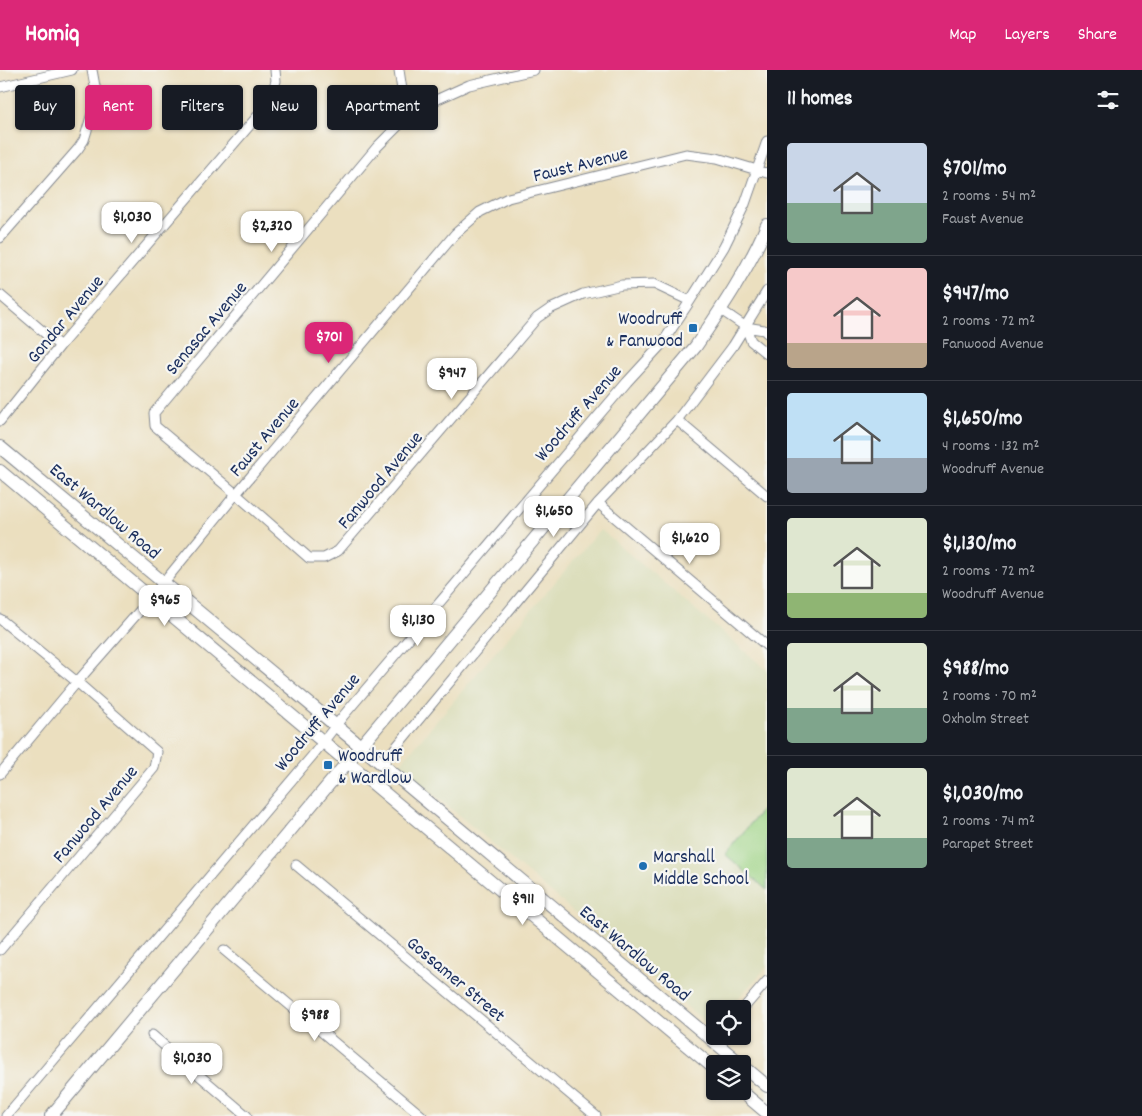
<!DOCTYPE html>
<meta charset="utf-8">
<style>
:root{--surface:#171b24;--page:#242831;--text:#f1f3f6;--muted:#9ea1a6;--line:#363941;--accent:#db2777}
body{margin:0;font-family:Dekko,sans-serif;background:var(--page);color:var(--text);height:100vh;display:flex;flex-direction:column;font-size:19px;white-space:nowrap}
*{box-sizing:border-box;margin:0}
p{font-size:16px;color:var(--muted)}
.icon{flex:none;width:28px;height:28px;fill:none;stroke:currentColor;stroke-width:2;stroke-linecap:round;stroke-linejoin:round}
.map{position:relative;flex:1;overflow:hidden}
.details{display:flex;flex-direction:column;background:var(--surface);width:375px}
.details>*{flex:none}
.top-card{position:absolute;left:15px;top:15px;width:475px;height:45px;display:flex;gap:10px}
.buttons{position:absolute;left:706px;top:930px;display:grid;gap:10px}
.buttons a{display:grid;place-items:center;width:45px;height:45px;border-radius:5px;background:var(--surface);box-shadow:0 1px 4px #0004;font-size:25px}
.price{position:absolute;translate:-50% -42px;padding:0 11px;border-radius:10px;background:#fff;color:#222;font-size:16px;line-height:32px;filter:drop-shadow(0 1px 2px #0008)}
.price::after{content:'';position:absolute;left:50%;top:30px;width:15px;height:11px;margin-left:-8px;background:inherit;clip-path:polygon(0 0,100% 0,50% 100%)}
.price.selected{background:var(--accent);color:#fff}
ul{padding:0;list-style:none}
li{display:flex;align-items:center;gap:15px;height:125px;padding:0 20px}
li+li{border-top:1px solid var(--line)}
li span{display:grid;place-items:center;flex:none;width:140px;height:100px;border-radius:5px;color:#555}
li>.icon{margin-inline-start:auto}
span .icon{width:60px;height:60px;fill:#fffc;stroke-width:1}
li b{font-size:21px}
h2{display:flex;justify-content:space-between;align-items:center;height:60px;padding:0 20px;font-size:21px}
.pill{padding:0 18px;border-radius:5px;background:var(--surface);box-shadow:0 1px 4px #0004;font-size:18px;line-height:45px}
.pill.selected{background:var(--accent);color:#fff}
header{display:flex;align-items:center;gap:30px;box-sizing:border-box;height:70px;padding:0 25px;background:var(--accent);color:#fff}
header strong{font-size:24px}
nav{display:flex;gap:28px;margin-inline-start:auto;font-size:18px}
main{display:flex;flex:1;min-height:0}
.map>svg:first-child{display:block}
.built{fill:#dcdebc}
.green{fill:#9dd384;stroke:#5c8171}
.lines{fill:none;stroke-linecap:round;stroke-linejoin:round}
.minor-casing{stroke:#83878e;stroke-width:11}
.secondary-casing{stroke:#83878e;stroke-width:14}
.minor{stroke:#fff;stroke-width:9}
.secondary{stroke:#fff;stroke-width:12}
.poi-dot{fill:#1f6fb2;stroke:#f6f6f2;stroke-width:2}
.labels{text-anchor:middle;stroke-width:4.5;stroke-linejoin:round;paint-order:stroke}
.street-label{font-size:19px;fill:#1b2f5e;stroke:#f6f6f2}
.poi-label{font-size:19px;fill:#1b2f5e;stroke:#f6f6f2;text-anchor:start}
</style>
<header>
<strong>Homiq</strong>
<nav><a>Map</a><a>Layers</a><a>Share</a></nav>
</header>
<main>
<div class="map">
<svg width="767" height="1046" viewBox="0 0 767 1046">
<rect width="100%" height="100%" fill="#f6f6f2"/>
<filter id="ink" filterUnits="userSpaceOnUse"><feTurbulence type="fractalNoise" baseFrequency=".02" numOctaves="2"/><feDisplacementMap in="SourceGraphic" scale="10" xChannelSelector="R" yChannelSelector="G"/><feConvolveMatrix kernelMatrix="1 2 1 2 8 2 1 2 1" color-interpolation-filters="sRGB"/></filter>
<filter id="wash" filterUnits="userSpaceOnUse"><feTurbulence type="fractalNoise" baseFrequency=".0096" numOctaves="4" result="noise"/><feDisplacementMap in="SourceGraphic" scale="20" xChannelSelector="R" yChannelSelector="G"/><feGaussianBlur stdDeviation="1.12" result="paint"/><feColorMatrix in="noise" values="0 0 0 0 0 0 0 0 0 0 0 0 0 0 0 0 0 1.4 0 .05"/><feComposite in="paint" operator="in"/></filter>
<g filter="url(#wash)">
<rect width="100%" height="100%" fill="#ebdfbf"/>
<path class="built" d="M601 460 767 600V897L728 939H715V953L711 957 399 695 597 463Z"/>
<path class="green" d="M767 734V820L725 784Z"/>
</g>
<g filter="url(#ink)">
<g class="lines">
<g class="minor-casing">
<path id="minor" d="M399 0 402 20 412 42
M534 0 469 15 438 29 412 42 377 77 154 343 155 356 236 424 309 488H324L338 481 537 248 550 239 583 224 622 215 654 214 690 231
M0 17 72 0
M0 168 78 79 84 70 97 27 92 0
M0 225 60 276
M721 240 746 257 764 260 767 263
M746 257 751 271 767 284
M677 350 767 426
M0 351 60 276 268 34 276 11 275 0
M598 433 767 576
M0 549 77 612 157 682 154 698 0 880
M382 694 598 433 677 350 733 276 767 221
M0 704 77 612 151 528 236 424 455 164 480 142 508 128 686 84 717 88 767 103
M296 795 596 1046
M224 880 422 1046
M742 940 767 911
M152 965 247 1046
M6 1046 313 685 344 645 627 312 661 275 690 231 724 177 745 134 767 71"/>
</g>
<g class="secondary-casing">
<path id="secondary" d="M0 377 376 689 741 994
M0 401 151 528 715 999
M742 995 767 1016
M741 1021 767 1043
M51 1046 696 276C722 238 749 198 767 155"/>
</g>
<use href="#minor" class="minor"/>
<use href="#secondary" class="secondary"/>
</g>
</g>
<g class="poi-dot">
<rect x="688" y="253" width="10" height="10" rx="2.5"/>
<rect x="323" y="690" width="10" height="10" rx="2.5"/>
<circle cx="643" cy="796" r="5"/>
</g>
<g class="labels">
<g class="street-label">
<text transform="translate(580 93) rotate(-14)" y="7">Faust Avenue</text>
<text transform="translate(64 248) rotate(-50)" y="7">Gondar Avenue</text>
<text transform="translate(205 257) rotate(-50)" y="7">Senasac Avenue</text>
<text transform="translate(577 342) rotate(-49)" y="7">Woodruff Avenue</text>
<text transform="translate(263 366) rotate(-50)" y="7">Faust Avenue</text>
<text transform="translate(379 409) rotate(-50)" y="7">Fanwood Avenue</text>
<text transform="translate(106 440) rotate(40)" y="7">East Wardlow Road</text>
<text transform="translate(316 651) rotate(-50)" y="7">Woodruff Avenue</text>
<text transform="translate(94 743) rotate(-50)" y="7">Fanwood Avenue</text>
<text transform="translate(636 882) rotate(40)" y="7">East Wardlow Road</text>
<text transform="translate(457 908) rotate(40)" y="7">Gossamer Street</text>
</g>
<g class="poi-label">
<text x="683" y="254" text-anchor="end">Woodruff<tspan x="683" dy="22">&amp; Fanwood</tspan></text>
<text x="338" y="691">Woodruff<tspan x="338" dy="22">&amp; Wardlow</tspan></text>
<text x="653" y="792">Marshall<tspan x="653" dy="22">Middle School</tspan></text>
</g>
</g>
</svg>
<div class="buttons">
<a><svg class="icon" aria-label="locate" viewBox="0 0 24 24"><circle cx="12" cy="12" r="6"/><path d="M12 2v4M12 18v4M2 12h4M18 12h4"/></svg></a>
<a><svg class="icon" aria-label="layers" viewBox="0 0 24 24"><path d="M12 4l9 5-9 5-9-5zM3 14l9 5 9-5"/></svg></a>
</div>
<b class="price" style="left:132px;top:174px">$1,030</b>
<b class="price" style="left:272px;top:183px">$2,320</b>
<b class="price selected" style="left:329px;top:294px">$701</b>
<b class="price" style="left:452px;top:330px">$947</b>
<b class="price" style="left:554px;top:468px">$1,650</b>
<b class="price" style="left:690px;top:495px">$1,620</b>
<b class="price" style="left:165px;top:557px">$965</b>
<b class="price" style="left:418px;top:577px">$1,130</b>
<b class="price" style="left:523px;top:856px">$911</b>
<b class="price" style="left:315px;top:972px">$988</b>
<b class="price" style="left:192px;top:1015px">$1,030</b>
<div class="top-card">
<a class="pill">Buy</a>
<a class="pill selected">Rent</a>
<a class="pill">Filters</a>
<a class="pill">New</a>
<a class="pill">Apartment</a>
</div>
</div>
<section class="details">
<h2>11 homes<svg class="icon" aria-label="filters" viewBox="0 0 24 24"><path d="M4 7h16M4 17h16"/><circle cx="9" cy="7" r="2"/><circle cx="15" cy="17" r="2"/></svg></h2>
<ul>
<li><span style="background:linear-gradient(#c9d6e8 60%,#7fa58c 0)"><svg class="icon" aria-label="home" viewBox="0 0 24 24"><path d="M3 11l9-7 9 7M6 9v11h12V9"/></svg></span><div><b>$701/mo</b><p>2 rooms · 54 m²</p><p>Faust Avenue</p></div></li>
<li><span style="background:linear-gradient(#f6c9c9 75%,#b9a48a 0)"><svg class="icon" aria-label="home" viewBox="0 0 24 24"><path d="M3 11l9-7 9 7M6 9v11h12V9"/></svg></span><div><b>$947/mo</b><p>2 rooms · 72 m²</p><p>Fanwood Avenue</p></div></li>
<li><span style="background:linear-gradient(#bfe0f5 65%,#9aa5b1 0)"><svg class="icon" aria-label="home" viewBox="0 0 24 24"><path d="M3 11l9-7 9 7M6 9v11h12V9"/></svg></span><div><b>$1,650/mo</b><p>4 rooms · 132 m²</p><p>Woodruff Avenue</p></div></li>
<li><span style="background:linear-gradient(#dfe7d0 75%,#8fb573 0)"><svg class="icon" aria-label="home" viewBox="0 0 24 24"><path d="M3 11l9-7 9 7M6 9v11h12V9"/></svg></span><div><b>$1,130/mo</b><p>2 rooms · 72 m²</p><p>Woodruff Avenue</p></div></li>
<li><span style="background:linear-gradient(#dfe7d0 65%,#7fa58c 0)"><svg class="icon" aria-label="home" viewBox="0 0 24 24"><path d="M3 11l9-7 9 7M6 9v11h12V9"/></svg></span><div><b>$988/mo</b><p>2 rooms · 70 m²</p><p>Oxholm Street</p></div></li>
<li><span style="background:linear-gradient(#dfe7d0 70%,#7fa58c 0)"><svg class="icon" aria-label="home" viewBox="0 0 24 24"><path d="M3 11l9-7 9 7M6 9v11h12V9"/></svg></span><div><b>$1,030/mo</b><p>2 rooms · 74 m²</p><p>Parapet Street</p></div></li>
</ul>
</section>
</main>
